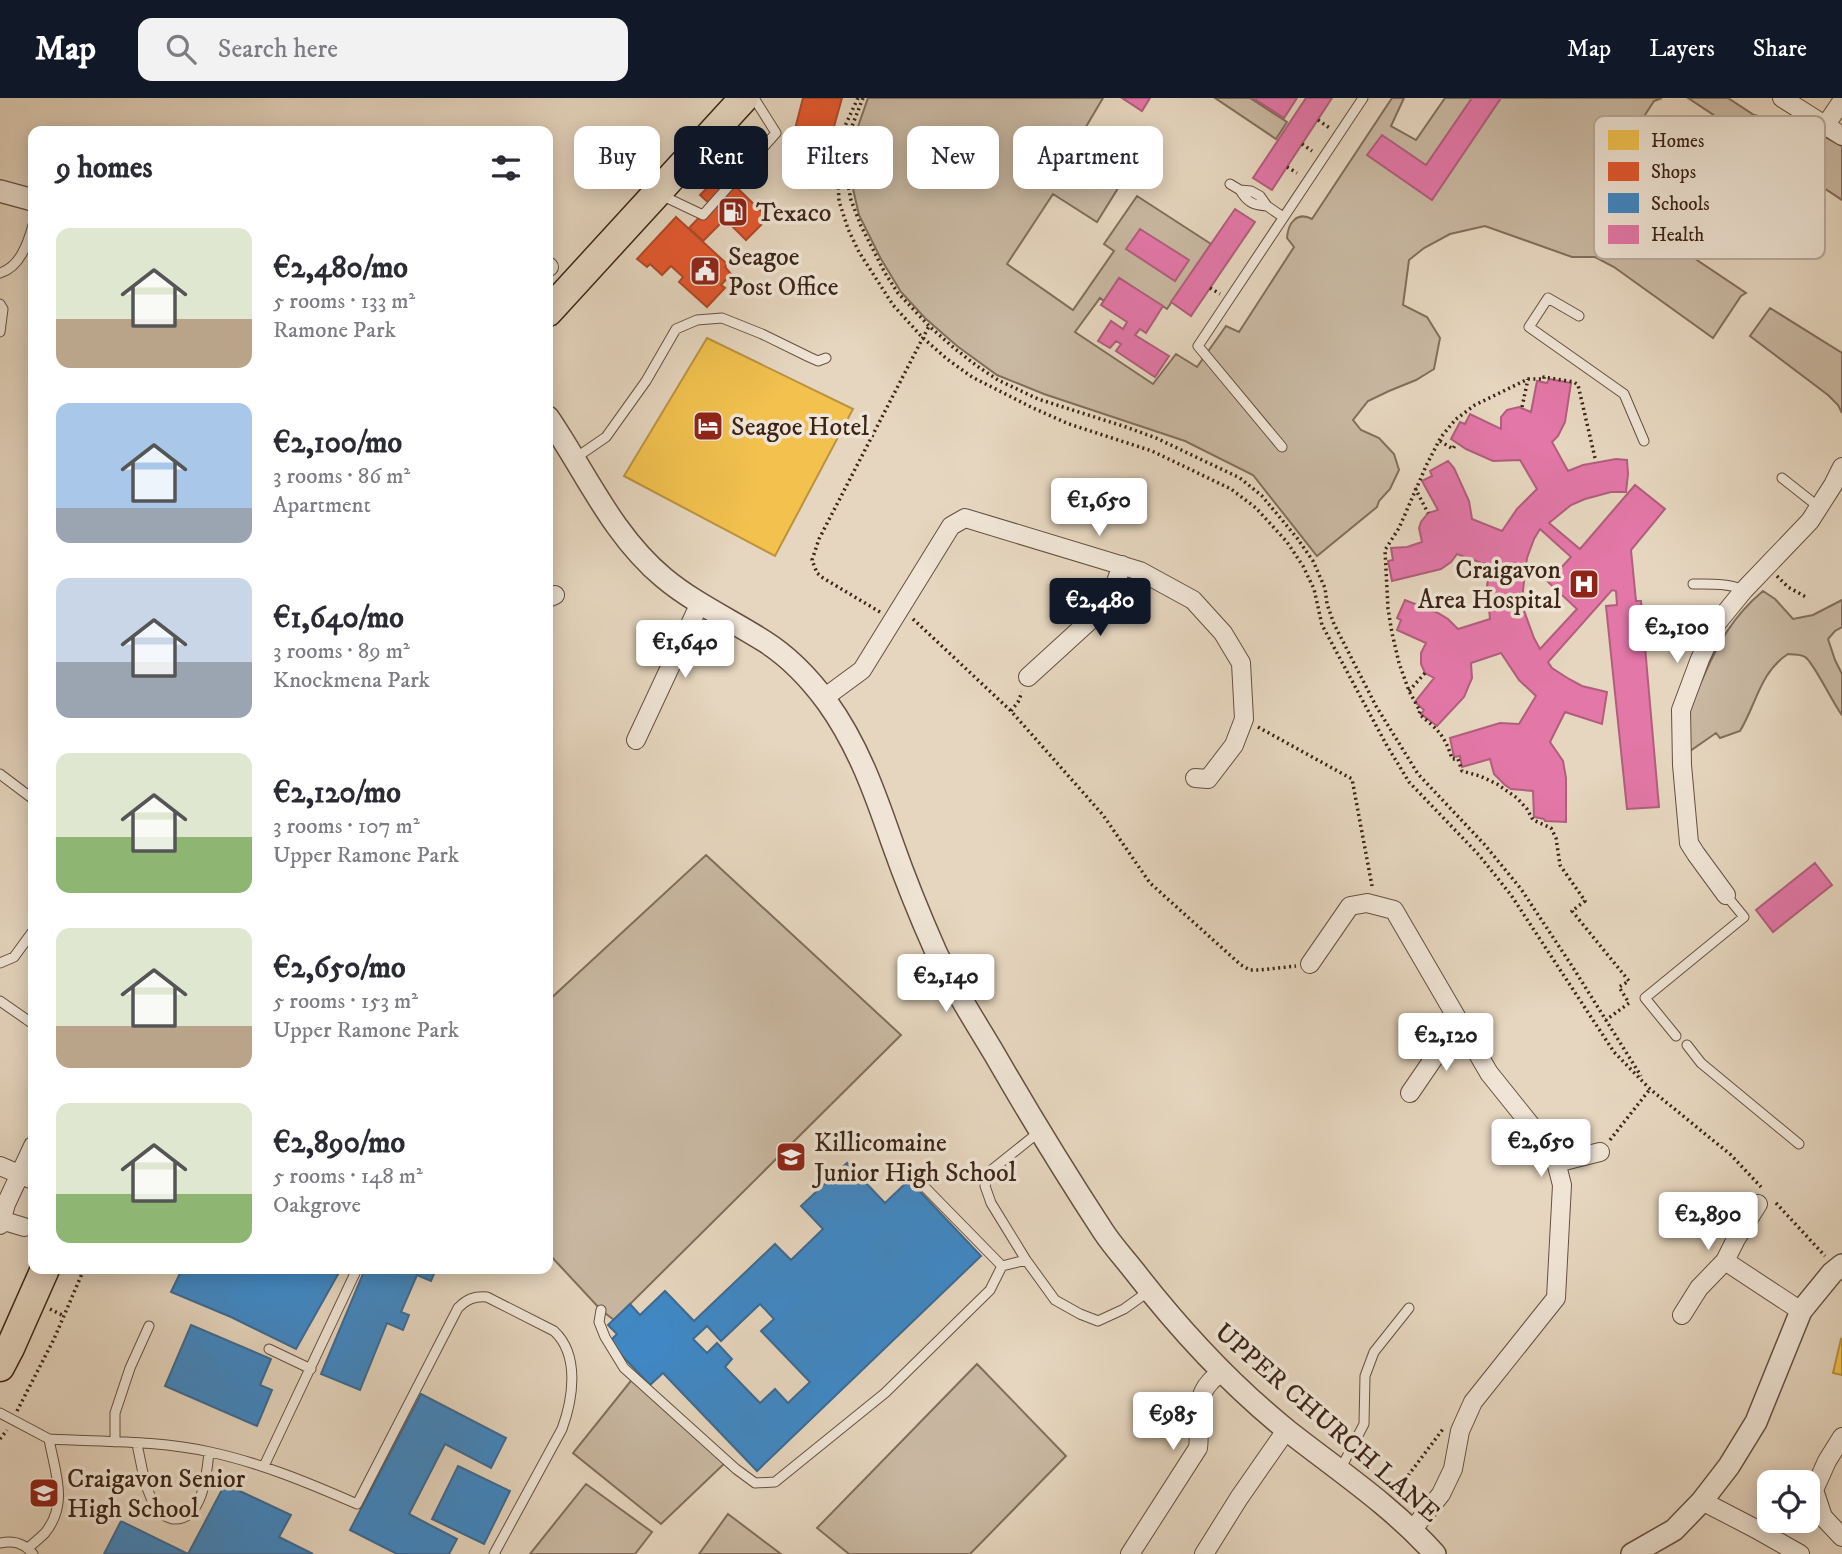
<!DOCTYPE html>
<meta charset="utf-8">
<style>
:root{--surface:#fff;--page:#f2f2f3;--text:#2b2b33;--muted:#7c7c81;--accent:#111827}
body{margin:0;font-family:"IM FELL DW Pica",serif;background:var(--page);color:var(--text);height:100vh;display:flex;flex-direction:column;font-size:26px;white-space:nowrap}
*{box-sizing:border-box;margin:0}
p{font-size:23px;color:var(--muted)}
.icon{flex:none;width:38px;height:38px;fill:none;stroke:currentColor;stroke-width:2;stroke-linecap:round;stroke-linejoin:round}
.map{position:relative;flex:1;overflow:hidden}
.drawer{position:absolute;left:28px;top:28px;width:525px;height:1148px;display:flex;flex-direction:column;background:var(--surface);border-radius:14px;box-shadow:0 4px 18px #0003}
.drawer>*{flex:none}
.top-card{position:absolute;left:574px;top:28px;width:665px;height:63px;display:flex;gap:14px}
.tools{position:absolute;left:1757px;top:1372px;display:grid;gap:14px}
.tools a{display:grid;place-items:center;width:63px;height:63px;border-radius:14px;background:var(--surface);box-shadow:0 4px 18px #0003;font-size:35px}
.price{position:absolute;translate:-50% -60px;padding:0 16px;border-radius:7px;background:#fff;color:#222;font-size:23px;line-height:46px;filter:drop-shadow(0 2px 4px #0008)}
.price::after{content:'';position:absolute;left:50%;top:42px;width:21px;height:16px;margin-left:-10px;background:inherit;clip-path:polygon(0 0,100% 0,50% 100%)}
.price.active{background:var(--accent);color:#fff}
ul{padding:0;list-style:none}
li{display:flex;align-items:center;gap:21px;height:175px;padding:0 28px}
li span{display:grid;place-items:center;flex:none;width:196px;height:140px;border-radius:14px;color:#555}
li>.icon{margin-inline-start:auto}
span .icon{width:84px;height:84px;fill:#fffc;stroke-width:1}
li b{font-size:30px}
h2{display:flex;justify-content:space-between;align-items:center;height:84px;padding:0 28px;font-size:30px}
.pill{padding:0 24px;border-radius:14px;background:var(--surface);box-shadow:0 4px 18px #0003;font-size:24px;line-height:63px}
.pill.active{background:var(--accent);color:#fff}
header{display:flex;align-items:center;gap:42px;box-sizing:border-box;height:98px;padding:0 35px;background:var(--accent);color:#fff}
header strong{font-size:33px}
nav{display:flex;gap:38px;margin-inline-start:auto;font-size:24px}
.search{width:490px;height:63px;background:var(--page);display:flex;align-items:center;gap:18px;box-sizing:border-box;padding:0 24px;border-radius:14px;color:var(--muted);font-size:26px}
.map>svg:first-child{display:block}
.green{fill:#c9b8a2;stroke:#826e5c;stroke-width:2}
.homes{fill:#f2c14e;stroke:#bb923e;stroke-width:2}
.shops{fill:#e4572e;stroke:#b14827;stroke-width:2}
.schools{fill:#3f88c5;stroke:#3e6a91;stroke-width:2;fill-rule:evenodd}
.health{fill:#e377a8;stroke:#b15e7c;stroke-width:2;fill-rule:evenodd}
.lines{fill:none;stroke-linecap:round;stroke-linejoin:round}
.service-casing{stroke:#665041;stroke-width:11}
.minor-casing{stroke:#665041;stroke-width:20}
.tertiary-casing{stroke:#665041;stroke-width:24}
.primary-casing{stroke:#3b2417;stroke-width:31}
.path{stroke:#3b2417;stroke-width:3.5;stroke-dasharray:2 3.5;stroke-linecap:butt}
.service{stroke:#efe4d5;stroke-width:9}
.minor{stroke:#efe4d5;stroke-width:18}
.tertiary{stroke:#efe4d5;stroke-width:21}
.primary{stroke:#e6d6bf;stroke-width:28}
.labels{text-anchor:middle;stroke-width:7;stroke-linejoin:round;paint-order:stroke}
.poi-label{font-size:26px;fill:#3b2417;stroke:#efe4d5;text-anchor:start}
.street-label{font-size:26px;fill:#3b2417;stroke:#efe4d5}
.key{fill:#efe4d5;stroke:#b9aa9c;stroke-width:2}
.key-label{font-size:19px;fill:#3b2417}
</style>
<header>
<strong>Map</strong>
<div class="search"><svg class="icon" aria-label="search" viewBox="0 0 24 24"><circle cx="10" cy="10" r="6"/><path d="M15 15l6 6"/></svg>Search here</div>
<nav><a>Map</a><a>Layers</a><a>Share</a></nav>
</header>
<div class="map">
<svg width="1842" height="1456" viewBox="0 0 1842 1456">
<rect width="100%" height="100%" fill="#e6d6bf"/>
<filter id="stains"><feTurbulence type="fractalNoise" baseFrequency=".00286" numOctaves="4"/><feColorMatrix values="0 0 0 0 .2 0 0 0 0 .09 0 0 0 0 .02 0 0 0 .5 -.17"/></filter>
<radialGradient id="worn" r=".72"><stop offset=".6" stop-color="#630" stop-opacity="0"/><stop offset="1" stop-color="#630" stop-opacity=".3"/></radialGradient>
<path class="green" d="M868 0H1103L1077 44 1088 51 1083 61 1120 87 1097 124 1053 96 1007 166 1073 212 1114 153 1104 146 1137 98 1211 146 1167 211 1119 180 1104 203 1100 200 1075 234 1153 286 1176 256 1197 269 1226 228 1239 234 1294 149 1287 140C1288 125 1297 113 1312 121L1392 0H1404L1391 28 1416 42 1445 0H1662L1654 3 1611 69 1609 84 1614 100 1621 111 1746 195 1741 198 1713 240 1614 169 1595 159H1572L1485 128 1450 136 1424 150 1409 162 1403 207 1427 219 1440 240 1434 271 1416 282 1389 293 1368 303 1353 322 1361 332 1379 340 1394 356 1399 372 1390 391 1379 403 1377 409 1317 458 1253 377 1185 343 1044 296 997 277 957 248 925 220 901 194 881 161 859 117 851 82 848 57Z
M1215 0H1250L1287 24 1276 41Z
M1688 0H1728L1754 17 1805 28 1842 48V102Z
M1770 210 1842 255V315L1838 307 1828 297 1750 238Z
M1763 493 1775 501 1793 521 1813 517 1842 502V529L1835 533 1828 541 1835 562 1842 576V617C1833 606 1813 563 1805 559 1801 556 1793 557 1788 556 1760 574 1756 607 1740 633L1720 640 1716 635 1690 653C1689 648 1686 642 1686 637 1686 618 1694 600 1701 584 1717 547 1732 519 1763 493Z
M706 757 901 937 614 1222 601 1212 548 1155V903Z
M977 1266 1066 1358 970 1456H849L817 1430Z
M634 1279 727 1363 661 1426 573 1355Z
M586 1386 652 1434 635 1456H530Z
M728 1416 781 1456H699Z"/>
<path class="homes" d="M707 240 853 311 775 458 624 378Z
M1841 1241 1842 1242V1277L1833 1275Z"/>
<path class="shops" d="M803 0H842L824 64 789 54Z
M722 75 768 120 746 142 725 121 703 143 689 130 711 107 700 97Z
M676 119 727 166 725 169 731 176 721 187 725 190 707 209 679 184 683 179 671 168 662 177 650 166 647 169 637 161Z"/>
<path class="schools" d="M847 1065 885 1105 909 1082 981 1158 757 1373 663 1275 650 1287 609 1244 617 1236 608 1227 630 1206 640 1217 665 1193 694 1223 775 1146 791 1162 823 1131 801 1108ZM760 1206 774 1221 761 1233 810 1284 788 1305 775 1291 760 1305 725 1269 732 1261 717 1245 707 1255 693 1241 707 1228 721 1243Z
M182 1171H341L296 1251 231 1219 171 1194Z
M365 1171H436L431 1183 417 1177 401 1214 409 1217 403 1232 387 1225 360 1292 321 1276Z
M191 1227 271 1261 260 1287 272 1292 257 1328 165 1288Z
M421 1296 506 1340 491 1370 445 1346 409 1416 457 1441 449 1456H397L350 1432Z
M458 1368 510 1393 484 1446 432 1421Z
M225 1386 291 1417 279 1439 313 1456H104L121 1423 188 1456Z"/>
<path class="health" d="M1122 0H1150L1142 13Z
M1253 0H1297L1284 20Z
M1306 0H1332L1272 92 1253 80Z
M1472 0H1501L1432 102 1367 57 1382 37 1426 67Z
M1235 111 1255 124 1191 218 1171 204Z
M1140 131 1189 162 1175 183 1126 151Z
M1119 180 1163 208 1146 235 1140 231 1135 237 1169 258 1155 279 1116 253 1121 246 1116 243 1110 250 1098 243 1111 223 1123 231 1127 224 1101 207Z
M1549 281 1571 285 1565 324 1558 338 1552 344 1568 373 1583 367 1616 361 1627 362 1628 376 1626 394H1611L1585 401 1571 407 1549 425 1580 451 1635 387 1665 411 1631 452 1636 503H1641L1659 709 1627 711 1606 508 1617 507 1616 493 1612 492 1548 564 1552 570 1569 581 1582 588 1607 594 1602 626 1565 614 1550 644 1563 663 1566 680V724L1545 723 1544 721 1534 719 1533 693 1511 691 1505 687 1494 676 1490 661 1462 669 1460 658 1454 659 1450 640 1500 625 1519 626 1536 598 1519 582 1501 555 1471 565 1472 580 1464 599 1437 628 1421 616 1424 612 1415 604 1434 580 1425 575 1421 566V555L1426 545 1397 532 1401 522 1397 520 1405 502 1438 515 1448 521 1458 531 1490 521 1487 488 1490 468 1457 456 1451 464 1441 471 1392 483 1388 463 1393 462 1391 450 1407 449 1422 444 1419 430 1421 424 1428 415 1438 412 1422 383 1432 378 1430 373 1448 363 1454 370 1469 403 1472 421 1502 433 1517 411 1537 391 1520 362 1493 363 1466 351 1451 341 1460 324 1465 326 1470 316 1501 331V319L1507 312 1519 309 1531 314 1537 283 1547 285ZM1540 431 1571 459 1548 484 1577 511 1540 551 1534 540 1523 510V492L1527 460 1534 441Z
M1815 765 1832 787 1773 834 1756 812Z"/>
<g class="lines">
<g class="service-casing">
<path id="service" d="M1230 86 1240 92 1251 93 1260 98 1267 108 1283 119
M1240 92C1247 104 1253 107 1267 108
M661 97 703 117 776 35 754 0
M0 175C20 169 28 145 33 127
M0 206 3 211 0 234
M1579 218 1548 200 1529 229 1624 296 1644 343
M1282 349 1198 248 1363 0
M574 361 606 339 646 283 676 231 697 222 722 220 762 236 809 259 818 263 826 260
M1782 380 1820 410
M1693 486C1711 486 1727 485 1744 492
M0 676 33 701
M0 865 14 859 33 833
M0 903 33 926
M1676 938 1645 900 1744 819 1726 797
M1687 947 1701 965 1799 1046
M1039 1034 989 1074 985 1088 991 1105 1026 1162 1055 1202 1080 1216 1098 1223 1124 1211 1149 1193
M908 1072 1002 1168
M601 1212 599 1224 605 1239 624 1270 736 1371 755 1385 775 1384 885 1295 990 1192 1002 1168 1026 1162
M269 1251 311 1271
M0 1315 49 1341C55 1375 69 1405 45 1435 40 1440 34 1445 28 1450
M49 1341C102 1344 157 1342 210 1354 261 1365 309 1385 357 1406L458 1210C467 1201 474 1198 487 1199L554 1233C580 1257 573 1301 562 1331L494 1456
M115 1344V1315L130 1270 149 1228
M137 1346 145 1385 157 1415C162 1416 168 1420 173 1421 203 1423 207 1375 209 1354
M264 1368 357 1171
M1340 1372 1364 1326 1365 1278 1374 1254 1409 1210
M0 1445C14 1442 24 1445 33 1456"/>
</g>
<g class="minor-casing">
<path id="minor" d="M1782 0 1842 38
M1825 28 1842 3
M548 168 549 169
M548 500 555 497
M1028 579 1108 506 1122 467
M824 600 862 572 951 428 965 420 1140 473 1193 502 1223 535 1241 565 1244 621 1234 647 1208 681 1195 680
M636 642 700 505
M1726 797 1696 756 1689 745 1682 667 1681 612 1700 561 1717 525 1744 492 1810 423 1833 387 1842 369
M1310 866 1350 808 1367 805 1394 812 1489 975 1554 1056 1562 1087 1556 1200 1473 1304 1460 1333 1453 1371 1441 1396 1413 1431
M1410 995 1438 954 1469 939
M1556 1065 1600 1054
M0 1068 33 1082
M1 1122 24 1129
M0 1127 6 1106 33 1048
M1725 1163 1801 1213
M1682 1217 1699 1190 1725 1163 1736 1141 1758 1106
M1842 1339 1827 1363 1814 1392 1823 1419 1842 1439
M1702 1403 1756 1431 1800 1456
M1130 1456 1198 1350C1201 1328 1193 1302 1210 1284 1213 1280 1219 1277 1223 1273
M1204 1456 1239 1400 1287 1331"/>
</g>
<g class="tertiary-casing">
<path id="tertiary" d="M0 93 33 102
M548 319C585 373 612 437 664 480 694 505 731 522 764 543 788 558 810 581 827 604 858 647 875 695 892 744 905 781 920 818 936 854 953 890 975 923 995 957 1029 1016 1065 1075 1103 1133 1112 1147 1124 1160 1135 1174 1180 1232 1231 1287 1288 1333 1339 1373 1392 1408 1435 1456
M1632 1456 1674 1432 1702 1403 1729 1368 1756 1324 1801 1213 1832 1175 1842 1167"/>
</g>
<g class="primary-casing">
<path id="primary" d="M548 214 744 0
M0 1269 10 1250 45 1171"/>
</g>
<path class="path" d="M858 0 844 30 837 62 839 103 848 131 859 154 893 207 922 239 947 261 972 279 1033 310 1069 326 1152 353 1231 391 1256 410 1287 444 1303 468 1314 491 1322 527 1386 646 1409 684 1479 757 1511 797 1614 954 1650 991 1731 1057 1761 1089
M863 0 847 41 844 61 847 81 851 102 861 128 885 175 898 195 929 228 954 250 977 268 998 282 1038 301 1126 329 1156 340 1240 380 1262 398 1297 440 1313 463 1325 490 1327 506 1334 526 1376 608 1418 676 1484 746 1521 791 1572 868 1641 978
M1318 22 1331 31
M1302 46 1312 53
M1287 69 1297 75
M1210 190 1220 196
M1522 309 1528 281
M1440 343 1453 351 1456 345
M1595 360 1578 287 1574 284 1544 279V281H1528L1475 307 1456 321 1441 339 1427 366 1399 430 1385 452 1388 511 1392 535 1399 565 1409 593 1420 613 1419 616C1437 631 1445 637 1452 661H1458L1462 673 1480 678 1497 686 1517 700 1527 711 1533 722 1551 730 1556 740 1560 767 1585 803 1572 813 1629 883 1619 889 1629 905 1606 922
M1415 390 1428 415
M1777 478 1788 489 1806 499
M880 514 823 480 817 475 812 462 819 441 929 228
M913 521 1011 613 1103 717 1150 785 1241 867 1250 872H1260L1296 868
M1409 593 1425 575
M1011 613 1018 604 1022 594
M1258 629 1352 681 1372 788
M1610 1042 1650 991
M1776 1105 1825 1158
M50 1211 64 1218
M17 1313 54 1241 84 1171
M0 1341 7 1332
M1395 1395 1443 1331"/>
<use href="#service" class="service"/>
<use href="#minor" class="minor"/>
<use href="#tertiary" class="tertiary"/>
<use href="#primary" class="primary"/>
</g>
<defs>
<g id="fuel-square" transform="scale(1.575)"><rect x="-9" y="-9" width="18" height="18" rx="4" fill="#8f2418" stroke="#efe4d5"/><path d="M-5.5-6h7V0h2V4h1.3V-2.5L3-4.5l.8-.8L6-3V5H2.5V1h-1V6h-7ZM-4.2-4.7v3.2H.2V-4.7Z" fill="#fff"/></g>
<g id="civic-square" transform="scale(1.575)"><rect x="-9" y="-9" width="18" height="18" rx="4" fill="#8f2418" stroke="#efe4d5"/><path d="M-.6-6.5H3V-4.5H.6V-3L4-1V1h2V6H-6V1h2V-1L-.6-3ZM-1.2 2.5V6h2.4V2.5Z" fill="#fff"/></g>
<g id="hotel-square" transform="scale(1.575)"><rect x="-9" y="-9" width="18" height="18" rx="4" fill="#8f2418" stroke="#efe4d5"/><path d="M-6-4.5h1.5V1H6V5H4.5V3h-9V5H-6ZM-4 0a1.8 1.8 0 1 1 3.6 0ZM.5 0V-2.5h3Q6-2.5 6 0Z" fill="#fff"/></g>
<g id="hospital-square" transform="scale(1.575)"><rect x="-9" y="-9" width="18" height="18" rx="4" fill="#8f2418" stroke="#efe4d5"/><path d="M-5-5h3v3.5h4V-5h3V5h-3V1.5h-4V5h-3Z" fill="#fff"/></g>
<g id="school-square" transform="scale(1.575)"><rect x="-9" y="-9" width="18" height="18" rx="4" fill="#8f2418" stroke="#efe4d5"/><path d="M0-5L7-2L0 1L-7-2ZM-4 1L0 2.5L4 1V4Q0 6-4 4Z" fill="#fff"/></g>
</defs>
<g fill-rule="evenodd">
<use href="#fuel-square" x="733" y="114"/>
<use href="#civic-square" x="705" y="173"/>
<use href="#hotel-square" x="708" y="328"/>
<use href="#hospital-square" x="1584" y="486"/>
<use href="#school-square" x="791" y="1059"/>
<use href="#school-square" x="44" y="1395"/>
</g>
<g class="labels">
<g class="poi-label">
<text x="756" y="123">Texaco</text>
<text x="728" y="167">Seagoe<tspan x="728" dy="30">Post Office</tspan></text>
<text x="731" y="337">Seagoe Hotel</text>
<text x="1561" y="480" text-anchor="end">Craigavon<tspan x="1561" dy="30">Area Hospital</tspan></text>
<text x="814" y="1053">Killicomaine<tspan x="814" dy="30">Junior High School</tspan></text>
<text x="67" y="1389">Craigavon Senior<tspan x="67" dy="30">High School</tspan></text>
</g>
<g class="street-label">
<text transform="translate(1328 1324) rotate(41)" y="9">UPPER CHURCH LANE</text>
</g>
</g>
<rect x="1594" y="18" width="231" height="143" rx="10" class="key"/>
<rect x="1608" y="32" width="31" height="20" fill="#f2c14e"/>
<rect x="1608" y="64" width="31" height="19" fill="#e4572e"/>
<rect x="1608" y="95" width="31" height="20" fill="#3f88c5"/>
<rect x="1608" y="127" width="31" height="19" fill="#e377a8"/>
<g class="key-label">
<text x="1651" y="49">Homes</text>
<text x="1651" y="80">Shops</text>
<text x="1651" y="112">Schools</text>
<text x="1651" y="143">Health</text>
</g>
<rect width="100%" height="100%" filter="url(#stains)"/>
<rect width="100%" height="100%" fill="url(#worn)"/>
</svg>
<div class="tools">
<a><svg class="icon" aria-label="locate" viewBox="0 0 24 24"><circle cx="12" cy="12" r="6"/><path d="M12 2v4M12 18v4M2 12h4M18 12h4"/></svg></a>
</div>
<b class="price" style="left:1099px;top:440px">€1,650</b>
<b class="price active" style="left:1100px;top:540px">€2,480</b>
<b class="price" style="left:1677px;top:567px">€2,100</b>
<b class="price" style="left:685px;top:582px">€1,640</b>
<b class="price" style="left:946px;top:916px">€2,140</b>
<b class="price" style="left:1446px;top:975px">€2,120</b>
<b class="price" style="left:1541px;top:1081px">€2,650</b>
<b class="price" style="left:1708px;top:1154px">€2,890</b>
<b class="price" style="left:1173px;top:1354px">€985</b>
<div class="top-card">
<a class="pill">Buy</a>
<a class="pill active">Rent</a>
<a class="pill">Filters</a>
<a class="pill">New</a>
<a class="pill">Apartment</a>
</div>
<section class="drawer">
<h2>9 homes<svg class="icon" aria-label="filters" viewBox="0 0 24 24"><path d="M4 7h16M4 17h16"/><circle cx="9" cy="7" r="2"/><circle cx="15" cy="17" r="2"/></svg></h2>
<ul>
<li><span style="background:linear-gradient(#dfe7d0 65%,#b9a48a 0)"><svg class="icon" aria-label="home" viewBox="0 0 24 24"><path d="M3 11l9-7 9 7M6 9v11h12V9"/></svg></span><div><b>€2,480/mo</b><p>5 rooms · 133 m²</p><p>Ramone Park</p></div></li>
<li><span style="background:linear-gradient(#a9c7e8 75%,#9aa5b1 0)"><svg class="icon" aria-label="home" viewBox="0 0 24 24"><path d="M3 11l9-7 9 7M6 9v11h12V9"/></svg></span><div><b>€2,100/mo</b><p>3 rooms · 86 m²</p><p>Apartment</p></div></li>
<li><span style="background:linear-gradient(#c9d6e8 60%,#9aa5b1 0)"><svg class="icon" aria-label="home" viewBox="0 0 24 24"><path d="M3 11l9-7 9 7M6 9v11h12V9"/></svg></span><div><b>€1,640/mo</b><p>3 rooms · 89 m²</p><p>Knockmena Park</p></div></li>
<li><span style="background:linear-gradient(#dfe7d0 60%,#8fb573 0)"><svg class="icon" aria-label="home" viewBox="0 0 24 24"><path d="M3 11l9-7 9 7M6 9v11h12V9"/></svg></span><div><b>€2,120/mo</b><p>3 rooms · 107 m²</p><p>Upper Ramone Park</p></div></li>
<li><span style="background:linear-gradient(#dfe7d0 70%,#b9a48a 0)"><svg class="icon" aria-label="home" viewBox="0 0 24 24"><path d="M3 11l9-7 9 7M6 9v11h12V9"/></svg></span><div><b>€2,650/mo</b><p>5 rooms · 153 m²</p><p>Upper Ramone Park</p></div></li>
<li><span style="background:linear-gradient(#dfe7d0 65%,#8fb573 0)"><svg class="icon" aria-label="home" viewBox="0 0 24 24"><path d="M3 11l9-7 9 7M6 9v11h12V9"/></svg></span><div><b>€2,890/mo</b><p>5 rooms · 148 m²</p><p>Oakgrove</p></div></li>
</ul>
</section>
</div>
